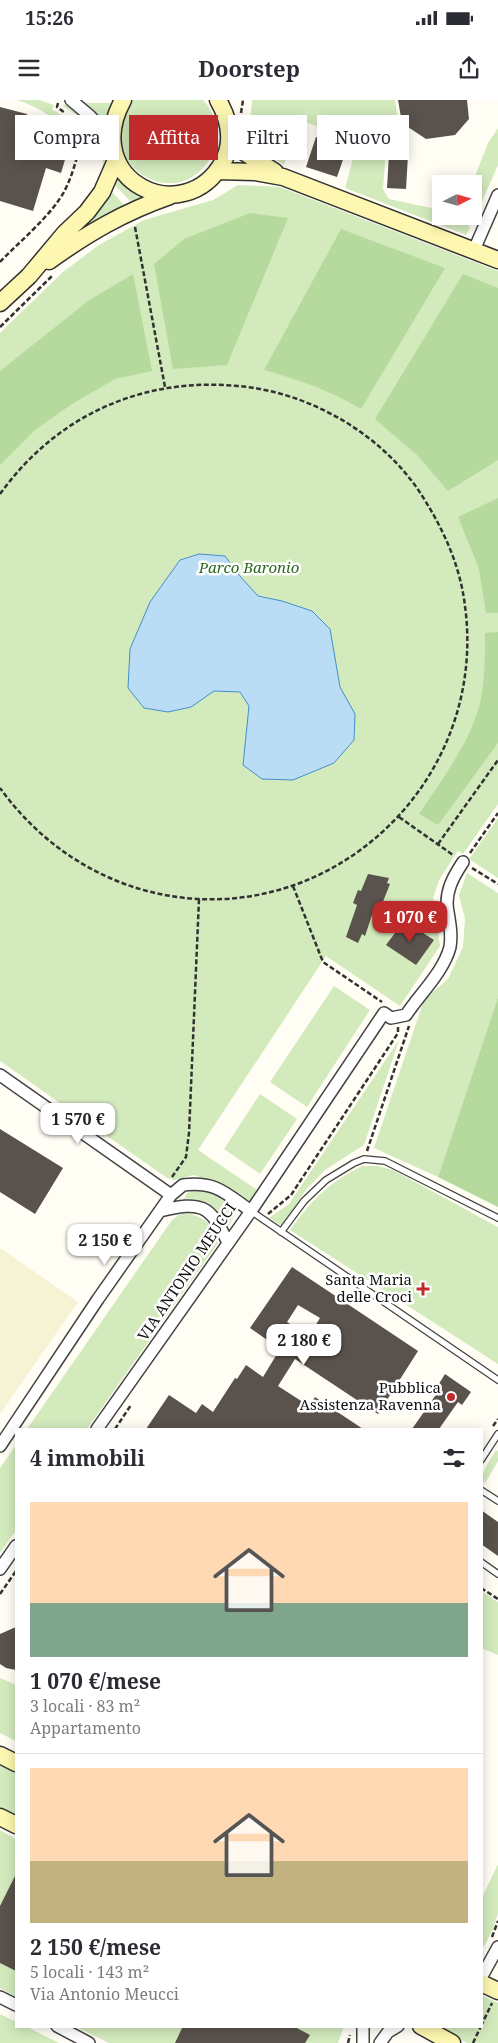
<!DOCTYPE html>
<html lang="it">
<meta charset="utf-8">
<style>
:root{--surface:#fff;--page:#f2f2f3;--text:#2b2b33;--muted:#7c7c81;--line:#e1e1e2;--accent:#bf2a2b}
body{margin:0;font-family:"Noto Serif",serif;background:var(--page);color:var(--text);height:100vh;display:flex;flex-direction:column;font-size:19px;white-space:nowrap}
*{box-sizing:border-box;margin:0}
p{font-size:16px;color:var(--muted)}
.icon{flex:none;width:28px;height:28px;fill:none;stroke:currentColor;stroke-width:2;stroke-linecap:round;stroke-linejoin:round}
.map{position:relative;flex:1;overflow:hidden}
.panel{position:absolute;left:15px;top:1328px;width:468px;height:600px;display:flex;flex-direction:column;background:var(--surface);border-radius:0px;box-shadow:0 2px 12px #0003}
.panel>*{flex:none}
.top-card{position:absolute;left:15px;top:15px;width:469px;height:45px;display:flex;gap:10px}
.needle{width:32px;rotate:84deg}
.fabs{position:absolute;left:432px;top:75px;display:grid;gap:10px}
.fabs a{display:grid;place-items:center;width:50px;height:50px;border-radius:0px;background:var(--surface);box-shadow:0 2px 12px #0003;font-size:25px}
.price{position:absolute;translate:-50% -42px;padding:0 11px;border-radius:10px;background:#fff;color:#222;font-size:16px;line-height:32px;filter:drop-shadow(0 1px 2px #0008)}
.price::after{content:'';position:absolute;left:50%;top:30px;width:15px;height:11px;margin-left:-8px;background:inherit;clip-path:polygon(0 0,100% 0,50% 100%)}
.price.active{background:var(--accent);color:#fff}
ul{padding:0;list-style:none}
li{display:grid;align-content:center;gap:10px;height:265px;padding:0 15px}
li+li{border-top:1px solid var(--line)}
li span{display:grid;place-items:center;height:155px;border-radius:0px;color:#555}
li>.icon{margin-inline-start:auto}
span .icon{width:90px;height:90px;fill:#fffc;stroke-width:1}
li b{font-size:21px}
h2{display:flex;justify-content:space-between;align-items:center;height:60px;padding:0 15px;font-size:21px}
.chip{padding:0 18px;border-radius:0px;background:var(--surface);box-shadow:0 2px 12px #0003;font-size:18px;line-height:45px}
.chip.active{background:var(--accent);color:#fff}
.status{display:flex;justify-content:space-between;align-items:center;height:35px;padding:0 25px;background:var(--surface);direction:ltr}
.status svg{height:14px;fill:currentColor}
header{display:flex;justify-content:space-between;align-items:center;height:65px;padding:0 15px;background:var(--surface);font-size:22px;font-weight:700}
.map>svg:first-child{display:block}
.farmland{fill:#f5f3d4}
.green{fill:#d3eabd}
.forest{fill:#b6da9d}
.water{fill:#baddf5;stroke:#428fcb}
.building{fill:#59524d;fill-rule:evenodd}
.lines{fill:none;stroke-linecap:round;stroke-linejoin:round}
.lane-casing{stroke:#434343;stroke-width:8}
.street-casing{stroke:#434343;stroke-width:14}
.secondary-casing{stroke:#323232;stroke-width:19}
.path{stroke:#323232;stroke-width:2.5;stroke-dasharray:5 2.5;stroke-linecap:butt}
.lane{stroke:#fff;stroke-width:5.5}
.street{stroke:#fff;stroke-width:11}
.secondary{stroke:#fdf7b1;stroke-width:16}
.poi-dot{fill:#bf2a2b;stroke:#fff;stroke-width:2}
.labels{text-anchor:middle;stroke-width:5;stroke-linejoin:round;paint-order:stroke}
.park-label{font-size:15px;font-style:italic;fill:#2d6821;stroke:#fff}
.street-label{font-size:15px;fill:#101010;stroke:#fff}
.poi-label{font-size:15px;fill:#101010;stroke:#fff;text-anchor:end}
</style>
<div class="status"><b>15:26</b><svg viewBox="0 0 49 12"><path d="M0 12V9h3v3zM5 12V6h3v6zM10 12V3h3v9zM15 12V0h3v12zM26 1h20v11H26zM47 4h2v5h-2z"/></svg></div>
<header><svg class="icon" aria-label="menu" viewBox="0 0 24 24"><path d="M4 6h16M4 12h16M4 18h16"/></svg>Doorstep<svg class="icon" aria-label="share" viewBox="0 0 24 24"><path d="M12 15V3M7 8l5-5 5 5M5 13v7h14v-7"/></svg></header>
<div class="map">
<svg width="498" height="1943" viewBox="0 0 498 1943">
<rect width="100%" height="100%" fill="#fffdf4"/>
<path class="farmland" d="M0 1148 78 1202 0 1314Z"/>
<path class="green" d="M17 0H39L54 5 52 9 81 27 79 36C59 22 40 7 17 0Z
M133 0H203C214 11 218 27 216 42 215 52 210 61 202 69 165 108 100 60 124 12 126 8 130 4 133 0Z
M252 0H395L399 26 394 33 387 34 383 89 389 99 441 110V116H460L470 128 466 135 345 88 358 40 299 20 284 65 260 49 250 25Z
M84 3H112L108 11 105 21Z
M64 4C86 14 117 42 104 69L100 39 85 21 63 6Z
M498 28V65L472 124 466 116H474V84H472L488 43Z
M117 73 152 97 133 104 113 83Z
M238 85 280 87 498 171V704L463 754 458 751 439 780 433 798 440 846 400 906 326 856 198 1050 257 1090 249 1102 218 1082 206 1079 193 1075 175 1080 167 1078 0 961V233L63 172 99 145 144 120 213 100Z
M110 90 127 108 62 145Z
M498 718V778L469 759Z
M467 773 498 793V897L438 1077 374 1048 424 900 448 879 463 847 465 819 459 795Z
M334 886 370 910 307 1007 270 982Z
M399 940 364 1045 325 1070 305 1091 282 1126 269 1118 289 1104Z
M260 994 297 1019 260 1074 224 1049Z
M362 1066H377L393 1070 498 1127V1264L290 1130C312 1100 328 1083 362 1066Z
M197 1089C213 1092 224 1101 237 1111L228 1127C219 1108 206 1097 184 1099L187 1093Z
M186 1113C204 1117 215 1125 218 1143L87 1329H27L172 1120 179 1115Z
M16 1345V1430L0 1453V1368Z
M496 1350 498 1351V1361L485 1383 483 1381V1374L487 1365Z
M481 1491 498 1502V1555L481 1548Z
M0 1578 16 1585V1641L0 1633Z
M0 1665 16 1673V1717L0 1709Z
M0 1730 16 1739V1897L0 1888Z
M498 1764V1813L493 1829 481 1852V1800Z
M481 1895 498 1903V1943H467L436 1926H481Z
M0 1914 16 1922V1926H25L59 1943H0Z
M74 1926H344L338 1943H109Z"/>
<path class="forest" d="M250 113 288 118 227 265 173 269 154 164 184 139Z
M341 129 445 168 361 309C329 290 300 280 264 270Z
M133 174 152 271 115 279 72 304 35 330 0 365V271L88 201Z
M463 174 498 188V360L448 391 418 356 375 319Z
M498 398V513H486L479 469 458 417Z
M498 532V643L438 725 419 714C443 678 471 642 481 599 485 577 485 555 485 533Z
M498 897V1107L438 1077Z"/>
<path class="water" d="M199 454 225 456 238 474 258 496 282 501 312 511 330 529 340 587 355 614 354 640 334 663 293 680 262 679 243 665 249 606 240 592 214 591 191 607 168 612 144 608 128 588 130 549 150 502 180 460Z"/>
<path class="building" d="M398 0H467L469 19 455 35 426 39 402 23Z
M0 7 27 14 23 28 70 43 61 73 46 68 33 111 0 101Z
M316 37 348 45 337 77 306 67Z
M390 37 409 38 406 89 387 88Z
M368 774 389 778 387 783 390 784 378 814 373 812 365 836 362 834 358 843 346 837 357 805 353 803 358 790 361 791Z
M404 821 434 840 416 865 386 845Z
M0 1029 63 1068 35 1114 0 1092Z
M292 1167 418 1251 378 1314 295 1259 278 1286 309 1306 315 1297 363 1329H146L169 1295 196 1313 202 1304 213 1312 235 1278 237 1279 246 1265 263 1277 280 1249 250 1228ZM298 1205 320 1218 309 1236 287 1222Z
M445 1274 471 1292 462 1305 458 1302 439 1329H412L440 1289 437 1287Z
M481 1410 498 1422V1456L481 1444Z
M16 1527V1570L6 1568 0 1564V1534Z
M16 1774V1871L0 1863V1806Z
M183 1926H293L310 1935 305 1943H175Z"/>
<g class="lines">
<g class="lane-casing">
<path id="lane" d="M251 1111 498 1280
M281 1132 304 1101 326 1080 354 1063 364 1059 385 1061 498 1118
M481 1360 498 1334
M481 1390 498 1401
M481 1462 498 1474"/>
</g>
<g class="street-casing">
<path id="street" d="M71 0 90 16 111 38
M474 150 498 95
M0 975 171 1095
M160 1111C201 1101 210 1104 228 1143
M97 1329 251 1111 384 913 391 918 406 915C420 894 444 871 450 847 452 835 450 824 448 812 444 793 453 777 463 762
M0 1346 98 1199 171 1095 183 1085C216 1081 225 1093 251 1111
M0 1469 16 1446
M481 1878 498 1847
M0 1897 16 1905
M57 1926 89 1943
M363 1926V1943
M380 1943 388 1932 398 1926"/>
</g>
<g class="secondary-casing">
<path id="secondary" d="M123 0C79 81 184 131 223 62 234 41 229 19 218 0
M230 37 244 52 275 72
M217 71 255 72 283 77 498 160
M49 161C88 133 124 112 170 96
M0 203 29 176 65 133 87 112 102 92 116 60
M0 1655 16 1663
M0 1717 16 1725
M481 1883 498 1891
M421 1926 452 1943"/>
</g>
<path class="path" d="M58 3 57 7 65 13
M241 13 243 0
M135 127 165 287
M0 162C20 141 52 115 65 90 75 70 79 48 85 27
M0 227 52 176
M0 394C57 315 142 277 238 286 308 292 379 332 419 391 442 426 460 464 465 506 489 685 324 837 147 791 87 775 36 738 0 688
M399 717 453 755
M438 744 498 660
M470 753 498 713
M472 768 498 784
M293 786 323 862 382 902
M367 1051 409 926
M172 1077 186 1057 189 1033 199 799
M268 1114 291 1095 398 933V927
M493 1326 498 1319
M115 1329 131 1305
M481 1488 498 1499
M0 1494 16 1471
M492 1837 498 1821
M481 1926 492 1903
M348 1943 350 1935
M473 1943 481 1926"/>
<use href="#lane" class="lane"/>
<use href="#street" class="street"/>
<use href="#secondary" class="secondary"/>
</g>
<g class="poi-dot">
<path d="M420.5 1181.5h5v5h5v5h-5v5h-5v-5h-5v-5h5z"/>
<circle cx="451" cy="1297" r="5"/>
</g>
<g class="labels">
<g class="park-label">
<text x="249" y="473">Parco Baronio</text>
</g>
<g class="street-label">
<text transform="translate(187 1172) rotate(-56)" y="5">VIA ANTONIO MEUCCI</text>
</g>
<g class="poi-label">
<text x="412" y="1185">Santa Maria<tspan x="412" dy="17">delle Croci</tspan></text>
<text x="441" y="1293">Pubblica<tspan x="441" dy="17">Assistenza Ravenna</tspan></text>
</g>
</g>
</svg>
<div class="fabs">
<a><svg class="needle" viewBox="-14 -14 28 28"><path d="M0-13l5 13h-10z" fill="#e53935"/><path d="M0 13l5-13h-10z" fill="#7c7c81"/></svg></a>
</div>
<b class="price active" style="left:410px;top:843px">1 070 €</b>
<b class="price" style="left:78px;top:1045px">1 570 €</b>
<b class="price" style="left:105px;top:1166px">2 150 €</b>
<b class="price" style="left:304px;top:1266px">2 180 €</b>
<div class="top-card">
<a class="chip">Compra</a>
<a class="chip active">Affitta</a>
<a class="chip">Filtri</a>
<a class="chip">Nuovo</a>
</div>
<section class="panel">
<h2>4 immobili<svg class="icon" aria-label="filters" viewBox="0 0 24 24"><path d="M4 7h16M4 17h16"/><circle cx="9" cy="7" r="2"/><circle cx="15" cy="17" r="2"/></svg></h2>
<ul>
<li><span style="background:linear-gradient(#ffd9b3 65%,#7fa58c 0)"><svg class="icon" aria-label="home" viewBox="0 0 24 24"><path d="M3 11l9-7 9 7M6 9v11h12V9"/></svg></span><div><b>1 070 €/mese</b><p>3 locali · 83 m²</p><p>Appartamento</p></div></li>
<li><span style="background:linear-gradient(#ffd9b3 60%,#c2b280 0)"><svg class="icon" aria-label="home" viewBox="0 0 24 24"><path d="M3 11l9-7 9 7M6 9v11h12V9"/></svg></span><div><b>2 150 €/mese</b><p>5 locali · 143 m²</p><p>Via Antonio Meucci</p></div></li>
</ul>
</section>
</div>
